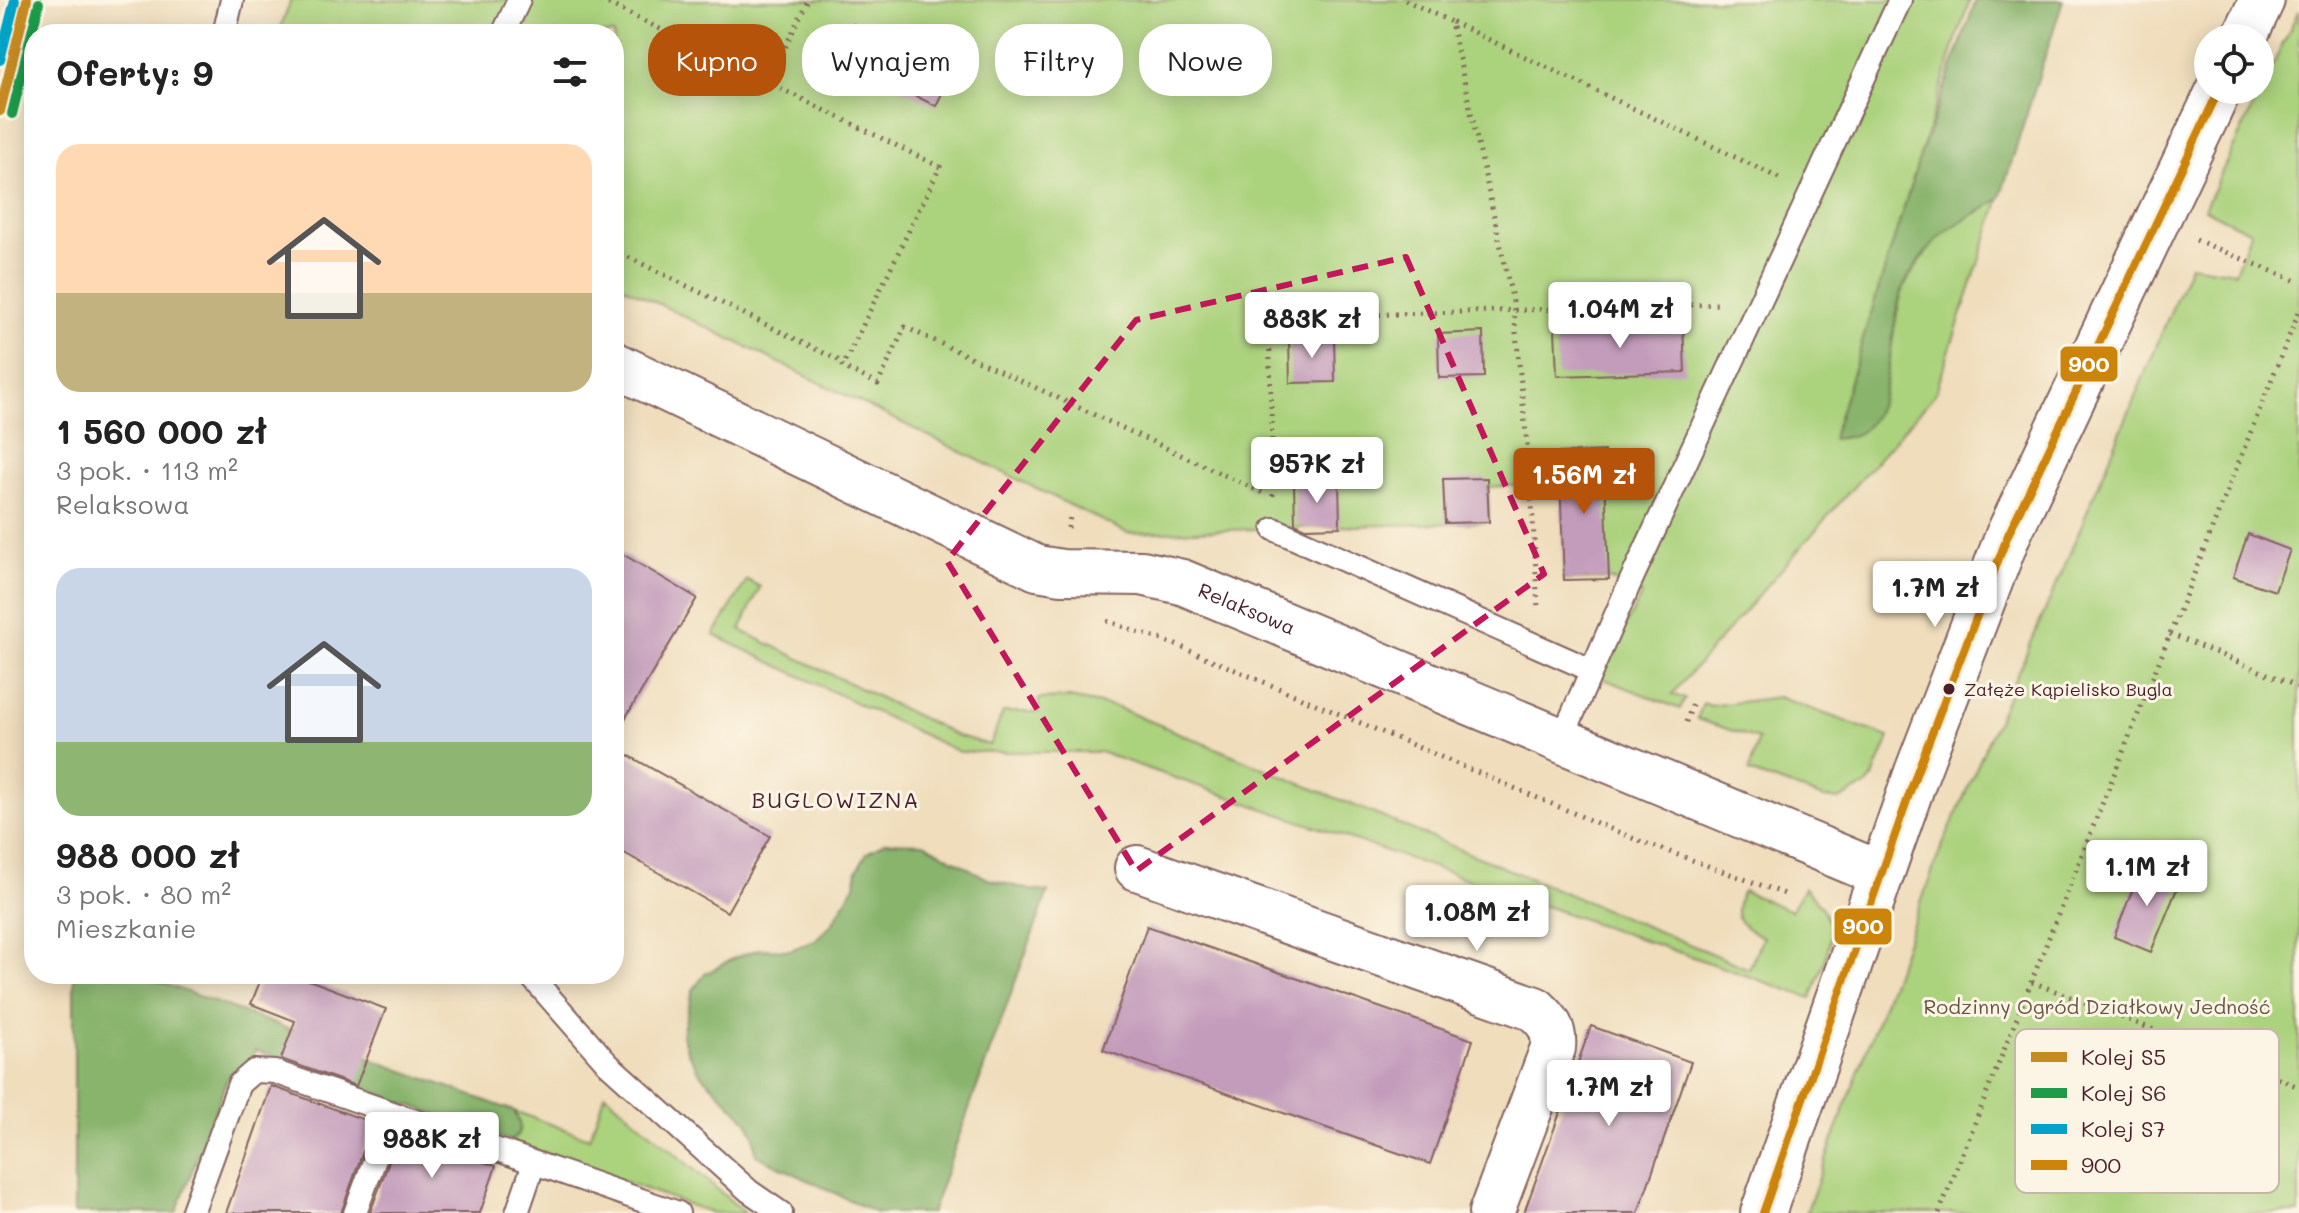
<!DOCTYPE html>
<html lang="pl">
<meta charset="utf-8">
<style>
:root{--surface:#fff;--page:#f2f2f2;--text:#222;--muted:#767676;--accent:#b45309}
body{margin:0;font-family:Mali,sans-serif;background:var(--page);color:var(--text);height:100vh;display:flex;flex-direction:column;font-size:30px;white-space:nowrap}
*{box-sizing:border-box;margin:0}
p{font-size:26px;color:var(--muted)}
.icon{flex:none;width:44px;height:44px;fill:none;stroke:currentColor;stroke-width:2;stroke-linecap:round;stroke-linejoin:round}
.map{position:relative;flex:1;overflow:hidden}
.details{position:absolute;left:24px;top:24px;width:600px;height:960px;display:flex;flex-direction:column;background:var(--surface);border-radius:32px;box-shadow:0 4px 20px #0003}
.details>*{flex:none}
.banner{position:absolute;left:648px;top:24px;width:760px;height:72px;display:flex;gap:16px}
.fabs{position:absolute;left:2194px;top:24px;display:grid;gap:16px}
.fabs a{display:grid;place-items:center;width:80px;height:80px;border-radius:50%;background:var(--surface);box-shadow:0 4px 20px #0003;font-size:40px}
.price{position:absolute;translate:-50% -68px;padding:0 18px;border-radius:8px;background:#fff;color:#222;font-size:26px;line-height:52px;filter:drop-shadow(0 2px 4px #0008)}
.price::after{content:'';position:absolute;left:50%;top:48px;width:24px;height:18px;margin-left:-12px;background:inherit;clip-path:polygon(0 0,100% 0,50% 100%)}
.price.active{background:var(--accent);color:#fff}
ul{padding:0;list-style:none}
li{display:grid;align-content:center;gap:16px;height:424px;padding:0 32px}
li span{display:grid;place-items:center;height:248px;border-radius:24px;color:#555}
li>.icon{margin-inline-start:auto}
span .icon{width:144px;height:144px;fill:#fffc;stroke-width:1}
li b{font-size:34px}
h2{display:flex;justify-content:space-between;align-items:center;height:96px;padding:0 32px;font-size:34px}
.tag{padding:0 28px;border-radius:32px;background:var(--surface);box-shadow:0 4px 20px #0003;font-size:28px;line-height:72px}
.tag.active{background:var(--accent);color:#fff}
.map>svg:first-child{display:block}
.green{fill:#abd27d;stroke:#7a7854;stroke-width:2}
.forest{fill:#88b46c;stroke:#696a4c;stroke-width:2}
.building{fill:#c39bbb}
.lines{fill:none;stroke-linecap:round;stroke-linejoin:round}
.service-casing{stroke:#84625e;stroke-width:26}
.minor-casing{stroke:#84625e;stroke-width:48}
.path{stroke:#84625e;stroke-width:5;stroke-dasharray:2 6;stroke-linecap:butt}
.service{stroke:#fff;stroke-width:22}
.minor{stroke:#fff;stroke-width:44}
.bus-1-casing{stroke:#fcf5e5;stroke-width:14}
.bus-1{stroke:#cc840b;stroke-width:8}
.rail-1-casing{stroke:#fcf5e5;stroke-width:16}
.rail-2-casing{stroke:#fcf5e5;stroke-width:16}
.rail-3-casing{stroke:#fcf5e5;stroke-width:16}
.rail-1{stroke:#c68a23;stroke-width:10}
.rail-2{stroke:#1f9b4a;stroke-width:10}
.rail-3{stroke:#04a2c6;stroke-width:10}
.marked{fill:none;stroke:#c2185b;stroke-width:6;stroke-dasharray:16 10;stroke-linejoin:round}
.bus-dot{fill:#4a1f2b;stroke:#fcf5e5;stroke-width:3}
.labels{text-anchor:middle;stroke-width:6;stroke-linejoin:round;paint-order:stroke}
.bus-label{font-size:18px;fill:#4a1f2b;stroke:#fcf5e5;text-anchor:start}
.street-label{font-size:20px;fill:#4a1f2b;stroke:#fcf5e5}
.park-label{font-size:20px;fill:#675544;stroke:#fcf5e5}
.neighbourhood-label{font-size:22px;letter-spacing:2px;fill:#4a1f2b;stroke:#fcf5e5}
.key{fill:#fcf5e5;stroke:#c7b5ad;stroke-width:2}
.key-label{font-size:22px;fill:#4a1f2b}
.line-badge{stroke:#fcf5e5;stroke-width:3}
.badge-label{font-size:22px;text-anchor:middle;font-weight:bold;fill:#fff}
</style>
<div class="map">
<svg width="2299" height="1213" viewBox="0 0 2299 1213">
<rect width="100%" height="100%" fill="#fcf5e5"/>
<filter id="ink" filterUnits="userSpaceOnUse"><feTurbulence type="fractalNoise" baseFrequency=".0125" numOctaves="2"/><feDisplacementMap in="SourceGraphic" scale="16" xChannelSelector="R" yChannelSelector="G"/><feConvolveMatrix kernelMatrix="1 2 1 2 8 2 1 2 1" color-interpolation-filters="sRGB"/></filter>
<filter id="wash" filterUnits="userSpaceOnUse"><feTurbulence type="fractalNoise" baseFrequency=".006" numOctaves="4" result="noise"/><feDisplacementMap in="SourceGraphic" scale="32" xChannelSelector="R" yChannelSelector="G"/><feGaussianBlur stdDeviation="1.8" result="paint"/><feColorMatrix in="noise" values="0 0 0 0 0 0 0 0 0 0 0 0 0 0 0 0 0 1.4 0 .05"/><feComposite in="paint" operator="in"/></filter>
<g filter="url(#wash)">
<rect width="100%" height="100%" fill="#efddbc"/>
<path class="green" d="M291 0H1970L1955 43 1833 438C1843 434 1858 431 1867 424 1896 401 1887 311 1909 278 1919 262 1932 242 1948 230 1964 218 1983 211 2000 198L1935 394 1672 694 1685 699 1680 709 1599 677 1642 594 1609 579 1564 580 1563 483 1488 487 1489 522 1127 533 614 282V34H278Z
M2299 10V1213H1806L1940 851 2068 558 2190 265 2235 272 2251 232 2204 209Z
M747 580 760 587 740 630 958 736 990 745 1003 712H1039V699L1069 698 1116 707 1749 969 1763 937C1740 926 1729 918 1743 891L1791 911 1804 888C1847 924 1827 954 1811 998L1100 752H959L714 635Z
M1778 697 1889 737 1873 778 1866 786 1839 800 1824 798 1749 772 1758 739 1697 719 1703 703 1710 706Z
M605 1094 745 1213H712L511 1141 518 1135V1120L514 1111 589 1138Z"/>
<path class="forest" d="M1976 0H2063L2000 198C1983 211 1964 218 1947 231 1932 242 1918 262 1908 278 1885 316 1898 412 1857 434 1849 438 1840 438 1832 439L1918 162Z
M885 842 924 843 988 879 1030 890 1048 892 931 1213H876L756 1155 754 1136 748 1122 701 1074 688 1053 682 1034 693 990 705 974 734 958 759 949 791 950 815 940 831 925 855 885 857 870 867 853Z
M74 974H138L514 1111C521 1124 523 1132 511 1141L255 1050 250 1066 231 1073 226 1082 176 1213H74Z"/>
<g id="blocks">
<path class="building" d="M853 24 952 73 936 106 837 58Z
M1683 324 1685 372 1557 376 1555 328Z
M1483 332 1484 377 1439 378 1438 334Z
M1334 337 1335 382 1290 383 1289 339Z
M1604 451 1609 579 1564 580 1559 453Z
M1487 478 1489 522 1445 523 1443 479Z
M1339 482 1340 527 1306 528 1295 523 1294 484Z
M2248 534 2290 550 2275 591 2233 577Z
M614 549 697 598 614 737Z
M614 747 770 836 727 912 614 847Z
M2143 863 2181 879 2151 952 2114 937Z
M1147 926 1473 1040 1430 1164 1103 1050Z
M263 974H293L386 1009 356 1086 281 1059 295 1021 251 1004Z
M1591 1026 1691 1062 1638 1213H1524Z
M271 1086 373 1123 341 1213H226Z
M400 1132 496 1166 480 1213H370Z"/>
</g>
</g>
<g filter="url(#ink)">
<use href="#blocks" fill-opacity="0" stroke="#84625e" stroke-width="2"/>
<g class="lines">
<g class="service-casing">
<path id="service" d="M224 34 232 0
M503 34 519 0
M1274 529 1591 670
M1561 741 1628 587 1900 0
M529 974 608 1064 749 1191 781 1213
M192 1213 239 1084 254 1071 275 1072 678 1213
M355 1213 392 1113
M517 1213 534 1163"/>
</g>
<g class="minor-casing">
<g id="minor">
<path d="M2244 38 2262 0"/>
<path id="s1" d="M614 364 1037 568 1062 572 1142 573 1182 582 1881 874"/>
<path d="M1137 868 1535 1009C1548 1021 1555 1029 1553 1048L1491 1213"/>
<path d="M1763 1213 1917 772 2008 535 2219 90"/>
</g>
</g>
<path class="path" d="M601 0 940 167 843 366
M1405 0 1451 22 1513 302 1531 485 1538 610
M1452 22 1779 178
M768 83 808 0
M2196 240 2299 282
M614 250 840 361 843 367 878 384 905 327 1265 494
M1273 496 1269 318 1720 304
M1068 528 1070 517
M1107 621 1174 644 1637 840 1785 894
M2170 634 2299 687
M1686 722 1694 700
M2032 982 2299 1087
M1939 1213 2299 311"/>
<use href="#service" class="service"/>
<use href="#minor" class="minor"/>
<g class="bus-1-casing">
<path id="bus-1" d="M1763 1213 1917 772 2008 535 2219 90"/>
</g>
<use href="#bus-1" class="bus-1"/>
<g class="rail-1-casing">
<path id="rail-1" d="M0 111 27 0"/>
</g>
<g class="rail-2-casing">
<path id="rail-2" d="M12 114 39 3"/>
</g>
<g class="rail-3-casing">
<path id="rail-3" d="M0 60 15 0"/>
</g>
<use href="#rail-1" class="rail-1"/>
<use href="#rail-2" class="rail-2"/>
<use href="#rail-3" class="rail-3"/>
</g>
</g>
<path class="marked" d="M1406 257 1544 574 1136 871 947 561 1136 320Z"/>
<circle class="bus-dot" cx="1949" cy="689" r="7"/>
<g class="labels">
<g class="bus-label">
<text x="1964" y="696">Załęże Kąpielisko Bugla</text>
</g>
<g class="street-label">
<text dy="7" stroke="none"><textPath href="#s1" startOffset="686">Relaksowa</textPath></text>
</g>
<g class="park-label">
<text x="2097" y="1014">Rodzinny Ogród Działkowy Jedność</text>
</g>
<g class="neighbourhood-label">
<text x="836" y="808">BUGLOWIZNA</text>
</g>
</g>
<rect x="2015" y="1029" width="264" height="164" rx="12" class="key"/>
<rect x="2031" y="1052" width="36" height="10" fill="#c68a23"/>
<rect x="2031" y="1088" width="36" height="10" fill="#1f9b4a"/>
<rect x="2031" y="1124" width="36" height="10" fill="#04a2c6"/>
<rect x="2031" y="1160" width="36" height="10" fill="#cc840b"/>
<g class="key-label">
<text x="2081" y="1065">Kolej S5</text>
<text x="2081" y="1101">Kolej S6</text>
<text x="2081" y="1137">Kolej S7</text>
<text x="2081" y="1173">900</text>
</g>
<g class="line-badge">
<rect x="2059" y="345" width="60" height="38" rx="8" fill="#cc840b"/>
<rect x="1833" y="907" width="60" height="39" rx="8" fill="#cc840b"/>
</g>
<g class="badge-label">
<text x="2089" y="372">900</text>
<text x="1863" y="934">900</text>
</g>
</svg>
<div class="fabs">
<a><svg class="icon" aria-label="locate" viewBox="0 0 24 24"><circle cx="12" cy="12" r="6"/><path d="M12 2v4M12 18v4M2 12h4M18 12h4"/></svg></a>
</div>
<b class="price" style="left:1620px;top:350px">1.04M zł</b>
<b class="price" style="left:1312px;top:360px">883K zł</b>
<b class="price" style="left:1317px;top:505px">957K zł</b>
<b class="price active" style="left:1584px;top:516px">1.56M zł</b>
<b class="price" style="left:1935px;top:629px">1.7M zł</b>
<b class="price" style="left:2147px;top:908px">1.1M zł</b>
<b class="price" style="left:1477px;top:953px">1.08M zł</b>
<b class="price" style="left:1609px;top:1128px">1.7M zł</b>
<b class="price" style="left:432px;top:1180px">988K zł</b>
<div class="banner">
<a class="tag active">Kupno</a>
<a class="tag">Wynajem</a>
<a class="tag">Filtry</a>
<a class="tag">Nowe</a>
</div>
<section class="details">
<h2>Oferty: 9<svg class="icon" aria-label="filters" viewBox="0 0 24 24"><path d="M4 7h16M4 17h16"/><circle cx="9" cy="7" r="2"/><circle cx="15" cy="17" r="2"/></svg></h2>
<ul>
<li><span style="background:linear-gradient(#ffd9b3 60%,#c2b280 0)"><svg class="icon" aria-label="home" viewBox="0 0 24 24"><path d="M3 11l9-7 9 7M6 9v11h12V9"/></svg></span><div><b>1 560 000 zł</b><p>3 pok. · 113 m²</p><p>Relaksowa</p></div></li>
<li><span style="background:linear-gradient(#c9d6e8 70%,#8fb573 0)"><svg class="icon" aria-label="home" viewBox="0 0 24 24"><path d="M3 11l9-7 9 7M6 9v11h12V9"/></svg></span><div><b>988 000 zł</b><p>3 pok. · 80 m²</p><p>Mieszkanie</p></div></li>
</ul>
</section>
</div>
